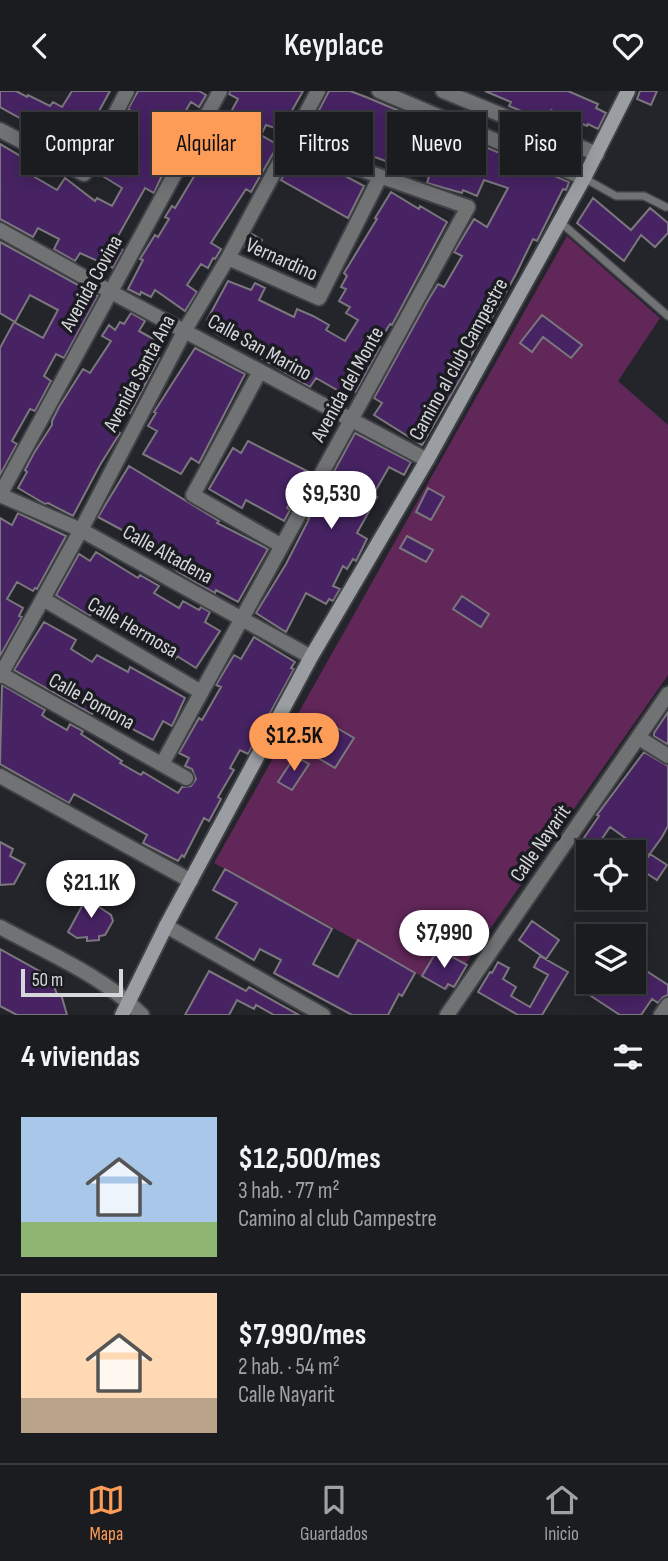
<!DOCTYPE html>
<html lang="es">
<meta charset="utf-8">
<style>
:root{--surface:#1b1c20;--page:#242529;--text:#f1f3f6;--muted:#a0a1a5;--line:#393a3e;--accent:#fd9c57}
body{margin:0;font-family:"Sofia Sans Condensed",sans-serif;background:var(--page);color:var(--text);height:100vh;display:flex;flex-direction:column;font-size:26px;white-space:nowrap}
*{box-sizing:border-box;margin:0}
p{font-size:23px;color:var(--muted)}
.icon{flex:none;width:38px;height:38px;fill:none;stroke:currentColor;stroke-width:2;stroke-linecap:round;stroke-linejoin:round}
.map{position:relative;height:924px;overflow:hidden}
.details{display:flex;flex-direction:column;background:var(--surface);flex:1}
.details>*{flex:none}
.hud{position:absolute;left:21px;top:21px;width:626px;height:63px;display:flex;gap:14px}
.tools{position:absolute;left:576px;top:749px;display:grid;gap:14px}
.tools a{display:grid;place-items:center;width:70px;height:70px;border-radius:0px;background:var(--surface);box-shadow:0 4px 18px #0003,0 0 0 2px var(--line);font-size:35px}
.scale{position:absolute;left:21px;bottom:18px;width:102px;box-sizing:border-box;padding-left:7px;border:4px solid #d6d7db;border-top:0;font-size:19px;line-height:24px;white-space:nowrap;color:#d6d7db;-webkit-text-stroke:5px #1b1c21;paint-order:stroke}
.price{position:absolute;translate:-50% -60px;padding:0 16px;border-radius:24px;background:#fff;color:#222;font-size:23px;line-height:46px;filter:drop-shadow(0 2px 4px #0008)}
.price::after{content:'';position:absolute;left:50%;top:42px;width:21px;height:16px;margin-left:-10px;background:inherit;clip-path:polygon(0 0,100% 0,50% 100%)}
.price.current{background:var(--accent);color:#111}
ul{padding:0;list-style:none}
li{display:flex;align-items:center;gap:21px;height:175px;padding:0 21px}
li+li{border-top:2px solid var(--line)}
li span{display:grid;place-items:center;flex:none;width:196px;height:140px;border-radius:0px;color:#555}
li>.icon{margin-inline-start:auto}
span .icon{width:84px;height:84px;fill:#fffc;stroke-width:1}
li b{font-size:30px}
h2{display:flex;justify-content:space-between;align-items:center;height:84px;padding:0 21px;font-size:30px}
.chip{padding:0 24px;border-radius:0px;background:var(--surface);box-shadow:0 4px 18px #0003,0 0 0 2px var(--line);font-size:24px;line-height:63px}
.chip.current{background:var(--accent);color:#111}
header{display:flex;justify-content:space-between;align-items:center;height:91px;padding:0 21px;background:var(--surface);font-size:32px;font-weight:600}
.dock{display:flex;justify-content:space-around;align-items:center;height:98px;border-top:2px solid var(--line);background:var(--surface);font-size:19px;color:var(--muted)}
.dock a{display:grid;justify-items:center;gap:4px}
.dock .current{color:var(--accent)}
.map>svg:first-child{display:block}
.green{fill:#612759}
.building{fill:#472364;stroke:#7a777d;stroke-width:2}
.lines{fill:none;stroke-linecap:round;stroke-linejoin:round}
.service-casing{stroke:#404147;stroke-width:10}
.minor-casing{stroke:#404147;stroke-width:18}
.secondary-casing{stroke:#404147;stroke-width:18}
.service{stroke:#707274;stroke-width:7}
.minor{stroke:#707274;stroke-width:14}
.secondary{stroke:#9a9da1;stroke-width:14}
.labels{text-anchor:middle;stroke-width:7;stroke-linejoin:round;paint-order:stroke}
.street-label{font-size:21px;fill:#d6d7db;stroke:#1b1c21}
</style>
<header><svg class="icon" aria-label="back" viewBox="0 0 24 24"><path d="M15 5l-7 7 7 7"/></svg>Keyplace<svg class="icon" aria-label="heart" viewBox="0 0 24 24"><path d="M12 20l-8-8c-3-5 5-10 8-4 3-6 11-1 8 4z"/></svg></header>
<div class="map">
<svg width="668" height="924" viewBox="0 0 668 924">
<rect width="100%" height="100%" fill="#24252b"/>
<path class="green" d="M567 145 660 227 618 290 668 334V584L447 899 214 772Z"/>
<path class="building" d="M0 0H16L27 6 28 4 50 15 53 11 62 16 72 0H110L81 53 83 55 77 64 72 62 70 65 47 53 52 45 0 16Z
M138 0H199L206 4 199 16 191 11 166 53 161 63 168 67 162 78 164 80 154 102 145 97 113 154 123 159 113 177 80 162 75 170 54 158 59 148 38 137 33 146 0 128V53L39 76 33 85 57 99 65 87 95 110 97 107 112 115 122 97 96 81 117 40 123 44 135 22 128 18Z
M230 0H303L281 39 266 34 261 44 278 54 251 101 246 98 211 152 221 158 215 168 213 167 208 177 201 173 187 194 197 201 185 220 155 199 151 206 141 201 140 204 128 198 143 169 140 168 155 144 158 146 169 128 165 126 172 115 175 117 196 82 190 78 195 69 221 27 226 30 238 8 229 3Z
M329 0H350L366 6 569 91 566 99 563 98 537 150 533 148 516 183 468 270 470 271 422 354 374 324 382 312 374 307 427 211 438 193 444 196 462 165 454 161 474 128 487 136 508 97 484 89 477 105 463 99 462 102 427 92 429 86 406 77 403 83 391 79 394 73 372 65 370 72 334 56 333 59 321 54 325 43 313 38 320 22 318 21Z
M485 0H568L598 13 596 17 606 22 598 38 588 33 587 35 551 19 547 28 537 24 536 26 509 15 511 11Z
M640 0H657L651 14 637 8Z
M294 65 334 83 336 80 364 95 348 127 281 89Z
M391 101 419 118 420 115 447 131 392 234 390 233 377 254 380 256 356 301 348 296 344 303 316 287 310 296 254 263 258 256 234 243 233 246 228 243 226 248 215 242 219 235 207 229 228 190 251 199 255 192 265 197 259 209 294 226 297 218 313 225 329 234 326 239 345 250 358 229 346 222 350 216 339 210 346 198 341 196 347 185 344 182 377 128 375 127Z
M593 107 631 139 650 117 668 132V142L655 156 641 144 624 170 577 132Z
M252 143 262 149 255 162 245 156Z
M0 151 98 205 64 267 56 263 44 285 51 290 35 320 30 318 12 350 17 353 0 384V257L14 231 43 247 58 219 30 204 15 231 0 222Z
M131 222 145 230 139 240 159 251 152 264 159 267 130 322 124 318 112 337 120 342 100 374 73 425 48 412 45 413 18 397 27 381 25 379 34 362 52 334V330L59 316 83 278 90 282 111 250 102 245 109 234 115 239 120 231 124 233Z
M542 224 582 254 571 267 543 246 532 261 520 252Z
M195 257 245 283 199 372 191 367 181 383 143 363 157 340 148 335 156 322 154 321Z
M355 342 411 371 404 384 389 376 373 404 377 406 357 442 367 448 356 470 353 468 347 478 343 475 333 495 340 498 333 510 329 508 326 513 306 502 286 541 256 522 286 473 309 428H308Z
M248 350 311 382 303 396 300 394 287 417 290 419 284 430 246 409 242 417 209 398 233 357 241 362Z
M129 375 219 430 217 432 268 458 238 511 216 499 215 502 180 482 166 472 170 465 98 426Z
M428 397 444 406 431 429 416 421Z
M18 422 66 445 37 498 35 497 33 500 17 491 7 508 23 517 19 525 22 526 0 565V427L12 434Z
M407 445 433 459 426 471 400 457Z
M96 461 138 487 140 484 159 495 154 502 179 517 183 510 199 519 201 516 210 521 205 531 220 540 196 577 177 565 175 568 165 562 135 543 134 546 92 520 90 525 56 504 79 463 90 470Z
M462 505 489 523 481 536 453 518Z
M44 531 76 549 71 558 92 571 97 564 128 581 130 576 185 607 172 635 163 630 153 649 95 618 92 623 14 579Z
M254 546 295 571 291 577 294 578 248 663 240 659 230 677 234 679 218 706 221 708 209 730 204 727 184 766 182 764 178 770 143 752 147 744 83 708 74 703 69 712 0 673 2 594 45 619 42 624 46 627 67 639 70 633 83 640 81 643 122 670 120 672 141 684 143 681 178 702 182 696 191 695 196 688 192 678 185 675 189 667 179 662 199 627 202 629 221 596 216 594 234 564 241 568Z
M668 621V651L667 653 654 645V642Z
M332 634 354 647 335 677 313 664Z
M644 661 668 675V735L662 746 649 764 610 736 593 761H583L577 757 599 725 597 724Z
M295 665 309 673 292 699 278 691Z
M0 751 13 758 10 765 25 773 14 793 0 794Z
M650 763 667 774 657 789 640 778Z
M225 778 332 838 313 873 338 886 358 849 415 882 402 905 399 903 388 924H352L274 882 281 869 260 858 254 869 216 847 237 812 213 799Z
M636 800 647 807 640 817 629 811 634 807Z
M89 802 102 809 99 816 111 824 113 830 105 844 99 845V849L87 850V846L77 847 68 841Z
M532 830 559 849 546 868 519 849Z
M0 858 50 886 57 903H61L67 924H17L0 915Z
M438 858 467 874 454 896 448 893 445 898 422 885Z
M540 865 568 881 542 924H518L478 901 490 881 492 882 498 871 509 877 503 888 516 896 511 905 530 916 548 884 534 876Z
M634 872 668 894V904L663 906 658 912 652 908 641 924H620L588 903 596 891H634Z
M209 880 246 900 249 896 299 924H274L256 914 254 918 237 909 229 924H185Z"/>
<g class="lines">
<g class="service-casing">
<path id="service" d="M584 87 616 105H644L666 116
M559 130 668 225"/>
</g>
<g class="minor-casing">
<path id="minor" d="M379 0 584 87
M443 0 597 63
M0 39 84 83 127 0
M0 139 111 201 427 369
M228 167 319 207 380 86
M260 280 193 404 282 455
M0 404 220 0
M0 404 81 439 311 566
M43 508 201 601
M1 583 186 687
M0 585 81 439 185 239 228 167 318 0
M639 647 668 665
M162 673 468 116 288 53
M0 685 191 790
M166 835 323 924
M0 836C48 862 103 885 142 924
M447 924 668 603
M661 924 668 914"/>
</g>
<g class="secondary-casing">
<path id="secondary" d="M122 924 166 835 311 566 427 369 584 87 628 0"/>
</g>
<use href="#service" class="service"/>
<use href="#minor" class="minor"/>
<use href="#secondary" class="secondary"/>
</g>
<g class="labels">
<g class="street-label">
<text transform="translate(282 168) rotate(24)" y="7">Vernardino</text>
<text transform="translate(91 192) rotate(-61)" y="7">Avenida Covina</text>
<text transform="translate(260 256) rotate(29)" y="7">Calle San Marino</text>
<text transform="translate(458 268) rotate(-61)" y="7">Camino al club Campestre</text>
<text transform="translate(139 282) rotate(-62)" y="7">Avenida Santa Ana</text>
<text transform="translate(347 293) rotate(-61)" y="7">Avenida del Monte</text>
<text transform="translate(168 463) rotate(29)" y="7">Calle Altadena</text>
<text transform="translate(133 536) rotate(30)" y="7">Calle Hermosa</text>
<text transform="translate(92 610) rotate(29)" y="7">Calle Pomona</text>
<text transform="translate(540 752) rotate(-55)" y="7">Calle Nayarit</text>
</g>
</g>
</svg>
<div class="tools">
<a><svg class="icon" aria-label="locate" viewBox="0 0 24 24"><circle cx="12" cy="12" r="6"/><path d="M12 2v4M12 18v4M2 12h4M18 12h4"/></svg></a>
<a><svg class="icon" aria-label="layers" viewBox="0 0 24 24"><path d="M12 4l9 5-9 5-9-5zM3 14l9 5 9-5"/></svg></a>
</div>
<div class="scale">50 m</div>
<b class="price" style="left:331px;top:440px">$9,530</b>
<b class="price current" style="left:294px;top:682px">$12.5K</b>
<b class="price" style="left:91px;top:829px">$21.1K</b>
<b class="price" style="left:444px;top:879px">$7,990</b>
<div class="hud">
<a class="chip">Comprar</a>
<a class="chip current">Alquilar</a>
<a class="chip">Filtros</a>
<a class="chip">Nuevo</a>
<a class="chip">Piso</a>
</div>
</div>
<section class="details">
<h2>4 viviendas<svg class="icon" aria-label="filters" viewBox="0 0 24 24"><path d="M4 7h16M4 17h16"/><circle cx="9" cy="7" r="2"/><circle cx="15" cy="17" r="2"/></svg></h2>
<ul>
<li><span style="background:linear-gradient(#a9c7e8 75%,#8fb573 0)"><svg class="icon" aria-label="home" viewBox="0 0 24 24"><path d="M3 11l9-7 9 7M6 9v11h12V9"/></svg></span><div><b>$12,500/mes</b><p>3 hab. · 77 m²</p><p>Camino al club Campestre</p></div></li>
<li><span style="background:linear-gradient(#ffd9b3 75%,#b9a48a 0)"><svg class="icon" aria-label="home" viewBox="0 0 24 24"><path d="M3 11l9-7 9 7M6 9v11h12V9"/></svg></span><div><b>$7,990/mes</b><p>2 hab. · 54 m²</p><p>Calle Nayarit</p></div></li>
</ul>
</section>
<nav class="dock">
<a class="current"><svg class="icon" aria-label="map" viewBox="0 0 24 24"><path d="M3 6l6-2 6 2 6-2v14l-6 2-6-2-6 2zM9 4v14M15 6v14"/></svg>Mapa</a>
<a><svg class="icon" aria-label="saved" viewBox="0 0 24 24"><path d="M7 4h10v16l-5-4-5 4z"/></svg>Guardados</a>
<a><svg class="icon" aria-label="home" viewBox="0 0 24 24"><path d="M3 11l9-7 9 7M6 9v11h12V9"/></svg>Inicio</a>
</nav>
